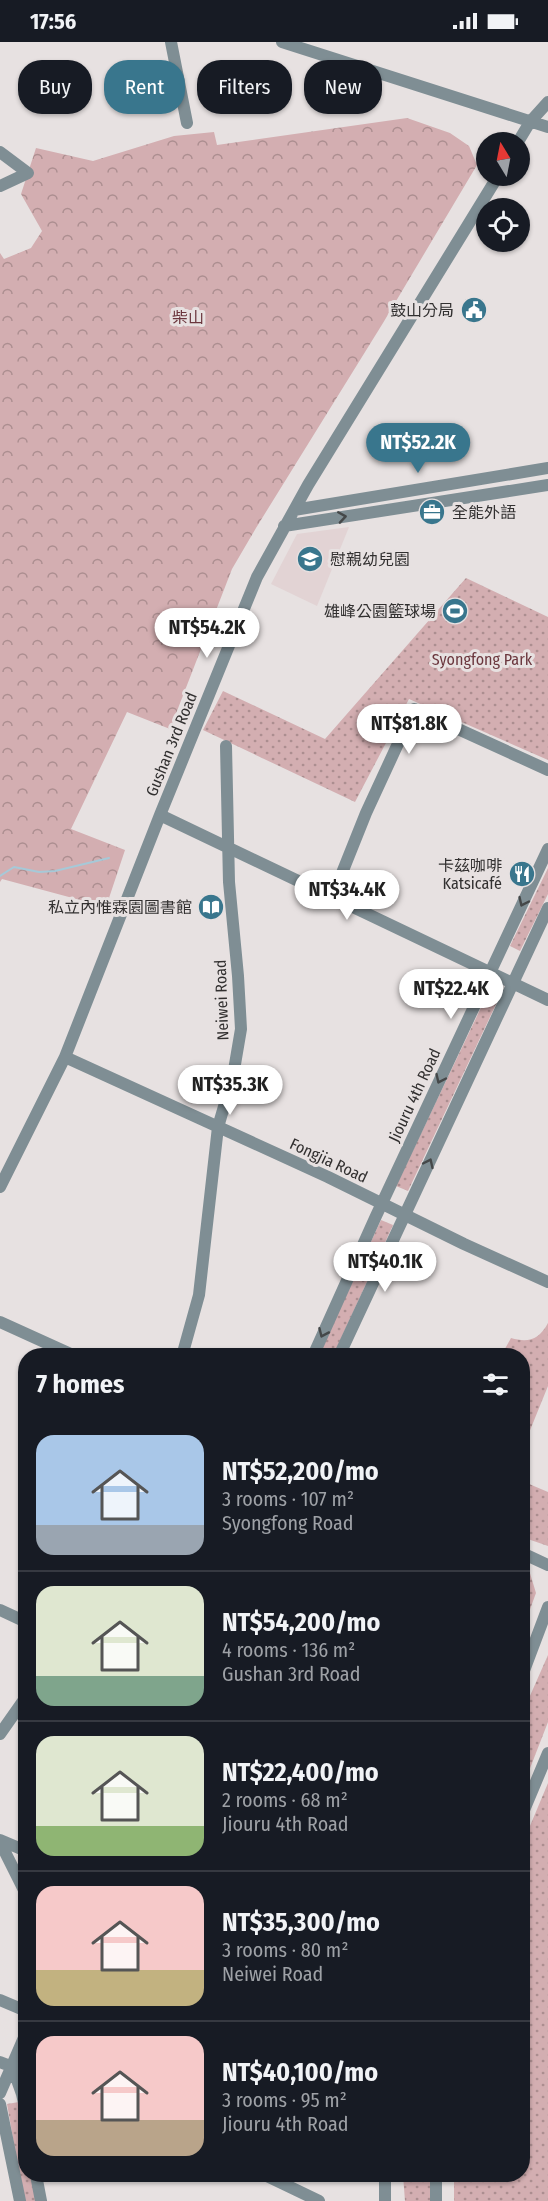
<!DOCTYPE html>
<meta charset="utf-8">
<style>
:root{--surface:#171b24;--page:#242831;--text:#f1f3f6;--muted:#9ea1a6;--line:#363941;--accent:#39768d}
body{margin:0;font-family:"Fira Sans Condensed","Noto Sans TC",sans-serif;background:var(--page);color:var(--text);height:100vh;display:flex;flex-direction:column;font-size:22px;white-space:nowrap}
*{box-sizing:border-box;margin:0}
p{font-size:20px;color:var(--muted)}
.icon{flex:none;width:33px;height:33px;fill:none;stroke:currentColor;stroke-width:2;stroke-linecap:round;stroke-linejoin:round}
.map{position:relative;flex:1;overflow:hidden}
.side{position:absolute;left:18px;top:1306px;width:512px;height:834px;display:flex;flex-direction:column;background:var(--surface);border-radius:24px;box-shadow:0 2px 4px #0004}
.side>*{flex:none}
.guide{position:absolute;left:18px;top:18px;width:513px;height:54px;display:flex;gap:12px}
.needle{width:39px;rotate:350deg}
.controls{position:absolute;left:476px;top:90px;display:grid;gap:12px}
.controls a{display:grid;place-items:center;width:54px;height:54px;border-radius:50%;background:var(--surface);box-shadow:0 2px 4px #0004;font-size:30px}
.price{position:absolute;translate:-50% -51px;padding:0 14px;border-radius:21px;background:#fff;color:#222;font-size:20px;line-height:39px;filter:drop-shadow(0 2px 3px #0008)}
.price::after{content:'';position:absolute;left:50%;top:36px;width:18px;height:14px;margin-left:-9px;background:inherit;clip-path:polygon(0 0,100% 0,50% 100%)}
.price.current{background:var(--accent);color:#fff}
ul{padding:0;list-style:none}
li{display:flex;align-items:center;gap:18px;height:150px;padding:0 18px}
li+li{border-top:2px solid var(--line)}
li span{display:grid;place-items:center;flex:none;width:168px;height:120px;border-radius:18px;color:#555}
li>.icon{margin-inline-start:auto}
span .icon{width:72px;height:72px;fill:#fffc;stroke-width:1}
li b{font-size:26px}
h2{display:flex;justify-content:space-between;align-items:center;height:72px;padding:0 18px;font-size:26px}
.chip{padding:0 21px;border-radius:24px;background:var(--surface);box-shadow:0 2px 4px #0004;font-size:21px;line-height:54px}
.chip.current{background:var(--accent);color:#fff}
.status{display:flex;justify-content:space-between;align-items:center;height:42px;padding:0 30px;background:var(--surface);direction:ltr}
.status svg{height:16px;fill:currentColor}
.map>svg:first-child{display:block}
.built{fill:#e2d3d4}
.green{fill:url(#green-dots)}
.forest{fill:url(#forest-crowns)}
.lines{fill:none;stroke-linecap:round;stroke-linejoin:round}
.stream{stroke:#a6c9d8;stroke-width:2}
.minor{stroke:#7f8e94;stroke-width:12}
.oneway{stroke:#454849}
.labels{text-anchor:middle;stroke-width:6;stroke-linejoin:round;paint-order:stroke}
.poi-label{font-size:16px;fill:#323030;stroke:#e7e1e1;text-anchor:end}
.park-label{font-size:16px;fill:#6b373e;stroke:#e7e1e1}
.street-label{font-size:16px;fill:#323030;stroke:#e7e1e1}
</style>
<div class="status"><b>17:56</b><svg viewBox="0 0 49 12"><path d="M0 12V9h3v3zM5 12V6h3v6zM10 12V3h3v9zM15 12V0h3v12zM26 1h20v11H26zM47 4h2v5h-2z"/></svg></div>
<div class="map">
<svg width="548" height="2159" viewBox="0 0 548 2159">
<defs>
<pattern id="green-dots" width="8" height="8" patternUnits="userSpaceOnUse" patternTransform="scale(1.5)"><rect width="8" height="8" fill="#d3aeb1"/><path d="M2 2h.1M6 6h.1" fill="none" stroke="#ac8e90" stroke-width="1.8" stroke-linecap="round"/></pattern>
<pattern id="forest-crowns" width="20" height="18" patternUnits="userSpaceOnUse" patternTransform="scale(1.5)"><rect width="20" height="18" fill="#d3aeb1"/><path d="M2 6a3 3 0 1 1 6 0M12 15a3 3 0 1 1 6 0" fill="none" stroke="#ac8e90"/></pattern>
</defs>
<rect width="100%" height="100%" fill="#e7e1e1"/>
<path class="built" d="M349 485 317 564 271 542 297 492Z"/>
<path class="green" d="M466 536 548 575V718L409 657 355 760 203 688 223 649 325 697Z
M548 826V852L520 909 510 904Z
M487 953 498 958 408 1149 396 1144Z
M381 1178 393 1183 333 1314H318Z
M548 1281V1344L522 1408V1314H501L511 1296C528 1301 539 1298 548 1281Z
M522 1439 548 1450V1504L522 1495Z
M522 1525 529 1528 536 1551 522 1589Z
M548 1613V1680L522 1747V1672Z
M548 1741V2159H454V2133H522V1803Z
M19 2060 25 2095 26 2133H32L37 2159H24L7 2062Z
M403 2133H433V2159H405Z"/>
<path class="forest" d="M407 76 450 91 469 104 477 123 383 281 256 486 232 527 170 687 127 670 71 787 125 808 106 865 2 837 0 840V211L4 217 31 206 42 189 21 152 36 106 93 119 174 94 214 90 217 103Z"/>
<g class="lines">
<path class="stream" d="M0 834 14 825 39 830 55 829 109 816"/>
<path class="minor" d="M171 0 187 81
M282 0 548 85
M518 100 530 80 548 60
M0 110 28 131 0 144
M294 468 548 426
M284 484 548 443
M160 773 548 958
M332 856 366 771 414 667 548 728
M65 1015 328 1135 464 1202 548 1240
M0 1145 65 1015 160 773 257 535 308 443 498 134
M0 1280 75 1314
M182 1314 199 1253 218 1085 233 1034 241 987 238 934 229 840 226 704
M313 1314 376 1174 548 807
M339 1314 548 866
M522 1511 548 1523
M0 1568 26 1580
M522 1634 548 1565
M0 1692 26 1655
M522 1773 548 1711
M0 1798 26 1809
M0 1800 26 1852
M0 1958 26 1969
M0 2020 26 2030
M12 2024 22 2052 26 2070
M0 2051 26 1991
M0 2062 20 2159
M36 2133 41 2159
M265 2133 319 2159
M436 2133V2159
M385 2159V2133"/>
</g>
<defs><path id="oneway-chevron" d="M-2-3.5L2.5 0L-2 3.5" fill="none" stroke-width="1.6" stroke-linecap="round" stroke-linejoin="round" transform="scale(1.5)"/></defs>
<g class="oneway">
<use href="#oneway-chevron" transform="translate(342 475) rotate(-9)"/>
<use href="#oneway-chevron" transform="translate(523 860) rotate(115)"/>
<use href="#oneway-chevron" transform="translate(440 1037) rotate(115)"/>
<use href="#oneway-chevron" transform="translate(429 1121) rotate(-65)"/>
<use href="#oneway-chevron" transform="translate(323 1291) rotate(114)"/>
</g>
<defs>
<g id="civic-disc" transform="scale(1.35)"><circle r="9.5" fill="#39768d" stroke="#e7e1e1"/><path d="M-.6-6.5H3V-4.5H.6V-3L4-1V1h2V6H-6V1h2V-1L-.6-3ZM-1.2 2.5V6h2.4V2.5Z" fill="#fff"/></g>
<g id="office-disc" transform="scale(1.35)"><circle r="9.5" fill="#39768d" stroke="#e7e1e1"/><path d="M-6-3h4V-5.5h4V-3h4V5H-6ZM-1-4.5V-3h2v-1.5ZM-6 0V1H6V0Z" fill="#fff"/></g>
<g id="school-disc" transform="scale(1.35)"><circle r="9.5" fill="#39768d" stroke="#e7e1e1"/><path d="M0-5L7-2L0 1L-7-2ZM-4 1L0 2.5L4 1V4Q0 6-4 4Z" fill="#fff"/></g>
<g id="stadium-disc" transform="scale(1.35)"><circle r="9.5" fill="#39768d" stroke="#e7e1e1"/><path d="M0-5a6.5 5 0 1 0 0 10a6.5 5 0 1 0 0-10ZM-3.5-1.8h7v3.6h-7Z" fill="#fff"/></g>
<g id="restaurant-disc" transform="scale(1.35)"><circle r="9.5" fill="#39768d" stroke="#e7e1e1"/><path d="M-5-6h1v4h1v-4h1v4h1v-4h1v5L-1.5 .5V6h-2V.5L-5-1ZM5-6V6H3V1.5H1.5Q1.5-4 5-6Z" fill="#fff"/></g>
<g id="library-disc" transform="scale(1.35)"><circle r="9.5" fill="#39768d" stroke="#e7e1e1"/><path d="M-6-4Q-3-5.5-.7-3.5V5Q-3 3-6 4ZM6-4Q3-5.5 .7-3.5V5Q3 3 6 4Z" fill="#fff"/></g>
</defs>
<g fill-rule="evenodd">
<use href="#civic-disc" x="474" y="268"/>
<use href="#office-disc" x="432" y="470"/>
<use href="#school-disc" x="310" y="517"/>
<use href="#stadium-disc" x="455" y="569"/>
<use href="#restaurant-disc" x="522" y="832"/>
<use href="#library-disc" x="211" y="865"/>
</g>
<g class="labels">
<g class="poi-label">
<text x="454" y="274">鼓山分局</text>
<text x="452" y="476" text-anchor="start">全能外語</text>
<text x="330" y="523" text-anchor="start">慰親幼兒園</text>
<text x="436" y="575">雄峰公園籃球場</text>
<text x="502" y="829">卡茲咖啡<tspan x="502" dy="18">Katsicafé</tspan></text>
<text x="192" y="871">私立內惟霖園圖書館</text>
</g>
<g class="park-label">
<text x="188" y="281">柴山</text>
<text x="482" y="623">Syongfong Park</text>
</g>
<g class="street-label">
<text transform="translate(171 702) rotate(-68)" y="6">Gushan 3rd Road</text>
<text transform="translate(221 958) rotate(-92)" y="6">Neiwei Road</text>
<text transform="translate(414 1053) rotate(-65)" y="6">Jiouru 4th Road</text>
<text transform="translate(329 1118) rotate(25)" y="6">Fongjia Road</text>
</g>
</g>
</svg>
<div class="controls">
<a><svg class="needle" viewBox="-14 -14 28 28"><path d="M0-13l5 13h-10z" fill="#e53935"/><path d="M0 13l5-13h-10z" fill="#9ea1a6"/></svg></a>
<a><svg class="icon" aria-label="locate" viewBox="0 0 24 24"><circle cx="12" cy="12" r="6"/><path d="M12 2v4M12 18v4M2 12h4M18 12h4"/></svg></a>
</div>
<b class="price current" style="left:418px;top:432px">NT$52.2K</b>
<b class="price" style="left:207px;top:617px">NT$54.2K</b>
<b class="price" style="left:409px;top:713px">NT$81.8K</b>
<b class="price" style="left:347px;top:879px">NT$34.4K</b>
<b class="price" style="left:451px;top:978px">NT$22.4K</b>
<b class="price" style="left:230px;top:1074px">NT$35.3K</b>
<b class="price" style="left:385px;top:1251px">NT$40.1K</b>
<div class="guide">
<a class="chip">Buy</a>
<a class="chip current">Rent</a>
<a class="chip">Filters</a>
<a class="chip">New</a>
</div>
<section class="side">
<h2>7 homes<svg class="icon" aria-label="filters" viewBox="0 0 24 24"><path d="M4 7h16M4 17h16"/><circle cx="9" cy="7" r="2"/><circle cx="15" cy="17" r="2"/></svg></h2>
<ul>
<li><span style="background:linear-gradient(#a9c7e8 75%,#9aa5b1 0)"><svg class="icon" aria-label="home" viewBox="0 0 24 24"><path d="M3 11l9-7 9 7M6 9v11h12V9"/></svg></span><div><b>NT$52,200/mo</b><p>3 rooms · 107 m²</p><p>Syongfong Road</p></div></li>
<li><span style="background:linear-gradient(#dfe7d0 75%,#7fa58c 0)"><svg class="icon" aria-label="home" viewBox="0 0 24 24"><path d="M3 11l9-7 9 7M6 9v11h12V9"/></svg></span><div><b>NT$54,200/mo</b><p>4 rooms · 136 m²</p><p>Gushan 3rd Road</p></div></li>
<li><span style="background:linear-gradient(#dfe7d0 75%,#8fb573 0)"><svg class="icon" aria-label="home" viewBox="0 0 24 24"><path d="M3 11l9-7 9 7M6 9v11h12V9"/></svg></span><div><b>NT$22,400/mo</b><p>2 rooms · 68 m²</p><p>Jiouru 4th Road</p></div></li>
<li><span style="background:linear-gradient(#f6c9c9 70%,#c2b280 0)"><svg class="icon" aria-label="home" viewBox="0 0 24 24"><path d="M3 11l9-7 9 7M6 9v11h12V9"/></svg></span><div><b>NT$35,300/mo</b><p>3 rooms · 80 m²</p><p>Neiwei Road</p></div></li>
<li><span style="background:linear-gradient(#f6c9c9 70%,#b9a48a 0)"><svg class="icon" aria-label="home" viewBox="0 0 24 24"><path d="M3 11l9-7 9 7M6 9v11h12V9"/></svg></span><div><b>NT$40,100/mo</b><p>3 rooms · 95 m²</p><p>Jiouru 4th Road</p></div></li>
</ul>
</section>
</div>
